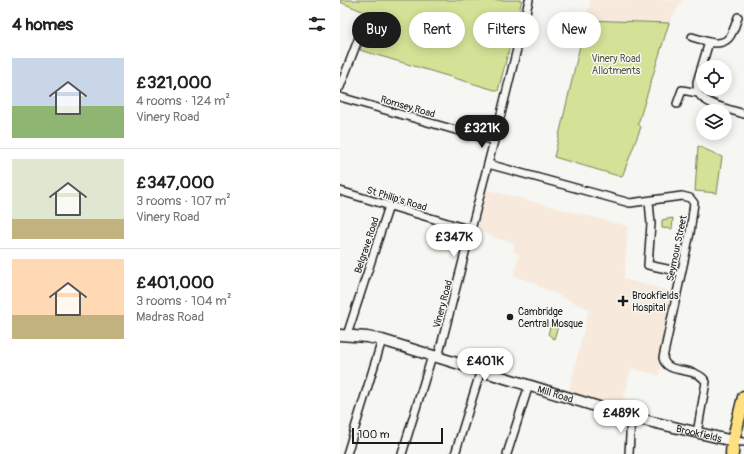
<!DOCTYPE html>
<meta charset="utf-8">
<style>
:root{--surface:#fff;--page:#f6f6f6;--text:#202124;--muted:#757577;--line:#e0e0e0;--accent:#1c1c1c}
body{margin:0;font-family:Pangolin,sans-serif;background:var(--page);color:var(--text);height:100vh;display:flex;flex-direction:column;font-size:15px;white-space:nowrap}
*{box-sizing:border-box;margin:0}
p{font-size:13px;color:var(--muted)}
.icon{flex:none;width:22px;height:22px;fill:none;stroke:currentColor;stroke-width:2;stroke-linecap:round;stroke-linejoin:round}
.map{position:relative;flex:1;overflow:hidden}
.details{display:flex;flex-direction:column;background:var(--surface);width:340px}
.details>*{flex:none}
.banner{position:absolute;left:12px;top:12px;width:332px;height:36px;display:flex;gap:8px}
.tools{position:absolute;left:356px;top:60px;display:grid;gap:8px}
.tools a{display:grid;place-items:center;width:36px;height:36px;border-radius:50%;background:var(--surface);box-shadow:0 2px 10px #0003;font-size:20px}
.scale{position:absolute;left:12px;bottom:10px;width:91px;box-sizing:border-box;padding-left:4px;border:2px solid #1c1c1c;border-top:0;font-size:11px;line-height:14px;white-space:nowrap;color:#1c1c1c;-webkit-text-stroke:3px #f6f6f2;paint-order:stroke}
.price{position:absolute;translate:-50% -34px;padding:0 9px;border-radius:14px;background:#fff;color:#222;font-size:13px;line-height:26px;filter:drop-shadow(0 1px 2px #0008)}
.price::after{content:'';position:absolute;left:50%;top:24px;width:12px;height:9px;margin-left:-6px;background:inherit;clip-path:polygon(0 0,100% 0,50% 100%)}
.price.on{background:var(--accent);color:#fff}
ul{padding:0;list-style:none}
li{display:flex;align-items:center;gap:12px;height:100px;padding:0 12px}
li+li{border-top:1px solid var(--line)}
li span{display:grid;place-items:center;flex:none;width:112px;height:80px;border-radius:0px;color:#555}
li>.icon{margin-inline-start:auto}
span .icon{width:48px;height:48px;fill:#fffc;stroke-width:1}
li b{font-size:17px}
h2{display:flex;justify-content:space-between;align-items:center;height:48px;padding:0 12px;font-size:17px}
.pill{padding:0 14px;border-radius:18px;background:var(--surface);box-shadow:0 2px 10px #0003;font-size:14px;line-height:36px}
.pill.on{background:var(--accent);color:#fff}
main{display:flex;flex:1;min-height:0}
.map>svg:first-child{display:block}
.built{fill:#f7eadc}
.green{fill:#d3e296;stroke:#787f59}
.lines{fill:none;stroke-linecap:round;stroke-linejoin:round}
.street-casing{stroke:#1c1c1c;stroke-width:10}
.secondary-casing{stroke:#1c1c1c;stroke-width:13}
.primary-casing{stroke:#1c1c1c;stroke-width:15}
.street{stroke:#f6f6f2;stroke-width:7}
.secondary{stroke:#f6f6f2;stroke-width:10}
.primary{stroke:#fde080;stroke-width:12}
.poi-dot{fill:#1c1c1c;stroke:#f6f6f2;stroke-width:1.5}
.labels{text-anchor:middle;stroke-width:3;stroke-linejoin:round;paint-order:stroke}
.park-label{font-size:10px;fill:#535741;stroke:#f6f6f2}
.street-label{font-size:10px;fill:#1c1c1c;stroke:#f6f6f2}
.poi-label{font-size:10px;fill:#1c1c1c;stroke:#f6f6f2;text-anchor:start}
</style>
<main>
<section class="details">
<h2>4 homes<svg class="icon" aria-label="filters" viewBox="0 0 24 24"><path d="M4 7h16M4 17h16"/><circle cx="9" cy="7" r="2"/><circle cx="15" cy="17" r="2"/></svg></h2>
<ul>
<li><span style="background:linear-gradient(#c9d6e8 60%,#8fb573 0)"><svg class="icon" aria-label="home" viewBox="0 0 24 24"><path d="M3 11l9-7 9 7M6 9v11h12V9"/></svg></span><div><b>£321,000</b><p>4 rooms · 124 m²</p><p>Vinery Road</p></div></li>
<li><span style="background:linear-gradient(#dfe7d0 75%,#c2b280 0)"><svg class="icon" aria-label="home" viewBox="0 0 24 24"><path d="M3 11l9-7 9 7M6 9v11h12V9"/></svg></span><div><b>£347,000</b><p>3 rooms · 107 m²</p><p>Vinery Road</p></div></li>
<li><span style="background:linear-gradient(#ffd9b3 70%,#c2b280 0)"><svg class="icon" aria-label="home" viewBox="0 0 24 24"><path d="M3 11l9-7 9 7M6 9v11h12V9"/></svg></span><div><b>£401,000</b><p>3 rooms · 104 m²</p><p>Madras Road</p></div></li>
</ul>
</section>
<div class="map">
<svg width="404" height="454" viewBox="0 0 404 454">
<rect width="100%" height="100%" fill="#f6f6f2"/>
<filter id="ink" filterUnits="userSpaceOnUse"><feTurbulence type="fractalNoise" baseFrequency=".025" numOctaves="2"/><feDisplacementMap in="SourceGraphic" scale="8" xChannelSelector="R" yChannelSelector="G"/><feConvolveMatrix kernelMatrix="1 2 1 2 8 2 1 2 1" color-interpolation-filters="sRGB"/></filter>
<g filter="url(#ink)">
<path class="built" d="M251 0H342L329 23 246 20Z
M144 189 288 226 284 279 336 293 319 375 291 369 281 410 228 394 249 309 197 286V284L174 276 179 255 173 250 175 246 172 242 154 238 153 236 134 230Z"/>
<path class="green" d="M0 0H182L158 91 20 50 32 15 0 2Z
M246 20 329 23 298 124 301 127 282 177 214 157Z
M358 146 382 157 377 193 355 191Z
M333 218 332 229 322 228V220Z
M213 318 218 326 214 339 208 334Z"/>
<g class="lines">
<g class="street-casing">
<path id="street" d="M398 17C393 32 390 47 369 42L357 82C357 86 357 91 359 94 366 105 392 110 404 114
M352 37 369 42
M0 87 26 19
M0 97 154 141
M337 104 342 90 358 93
M148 164 290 203 342 196 350 198 354 203 350 233 323 358C327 376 356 365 366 382L357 433
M0 191 131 230
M309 201 311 224 308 265 341 272
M7 335 49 206
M98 357 162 110 189 0
M393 441 404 442
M7 454 42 340
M62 454 92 356
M115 454 141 370
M167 454 189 385
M289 454 291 417"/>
</g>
<g class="secondary-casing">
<g id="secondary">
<path id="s1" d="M0 335 27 337 42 340 291 417 393 441"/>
</g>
</g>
<g class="primary-casing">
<path id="primary" d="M392 454 393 441 404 397"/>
</g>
<use href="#street" class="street"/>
<use href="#secondary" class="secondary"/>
<use href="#primary" class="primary"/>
</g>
</g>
<g class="poi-dot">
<path d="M281 295h4v4h4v4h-4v4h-4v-4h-4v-4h4z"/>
<circle cx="170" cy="317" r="4"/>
</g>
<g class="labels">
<g class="park-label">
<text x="276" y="62">Vinery Road<tspan x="276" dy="12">Allotments</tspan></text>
</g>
<g class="street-label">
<text transform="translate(68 106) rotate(16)" y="4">Romsey Road</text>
<text transform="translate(57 198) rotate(17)" y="4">St Philip's Road</text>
<text transform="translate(26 245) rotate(-72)" y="4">Belgrave Road</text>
<text transform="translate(336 248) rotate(-78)" y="4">Seymour Street</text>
<text transform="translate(102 304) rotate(-75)" y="4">Vinery Road</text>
<text dy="4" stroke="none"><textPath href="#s1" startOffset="224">Mill Road</textPath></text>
<text dy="4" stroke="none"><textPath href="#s1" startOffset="373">Brookfields</textPath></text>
</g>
<g class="poi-label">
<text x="292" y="299">Brookfields<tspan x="292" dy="12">Hospital</tspan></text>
<text x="178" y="315">Cambridge<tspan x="178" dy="12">Central Mosque</tspan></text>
</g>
</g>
</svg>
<div class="tools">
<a><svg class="icon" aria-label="locate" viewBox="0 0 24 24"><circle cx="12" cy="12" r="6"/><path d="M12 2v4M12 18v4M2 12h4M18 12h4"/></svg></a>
<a><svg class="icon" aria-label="layers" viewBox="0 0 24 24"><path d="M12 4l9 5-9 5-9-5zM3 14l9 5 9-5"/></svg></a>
</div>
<div class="scale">100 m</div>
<b class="price on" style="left:142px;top:149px">£321K</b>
<b class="price" style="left:114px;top:258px">£347K</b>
<b class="price" style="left:145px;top:382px">£401K</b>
<b class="price" style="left:281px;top:434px">£489K</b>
<div class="banner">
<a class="pill on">Buy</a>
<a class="pill">Rent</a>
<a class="pill">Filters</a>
<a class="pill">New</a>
</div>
</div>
</main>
